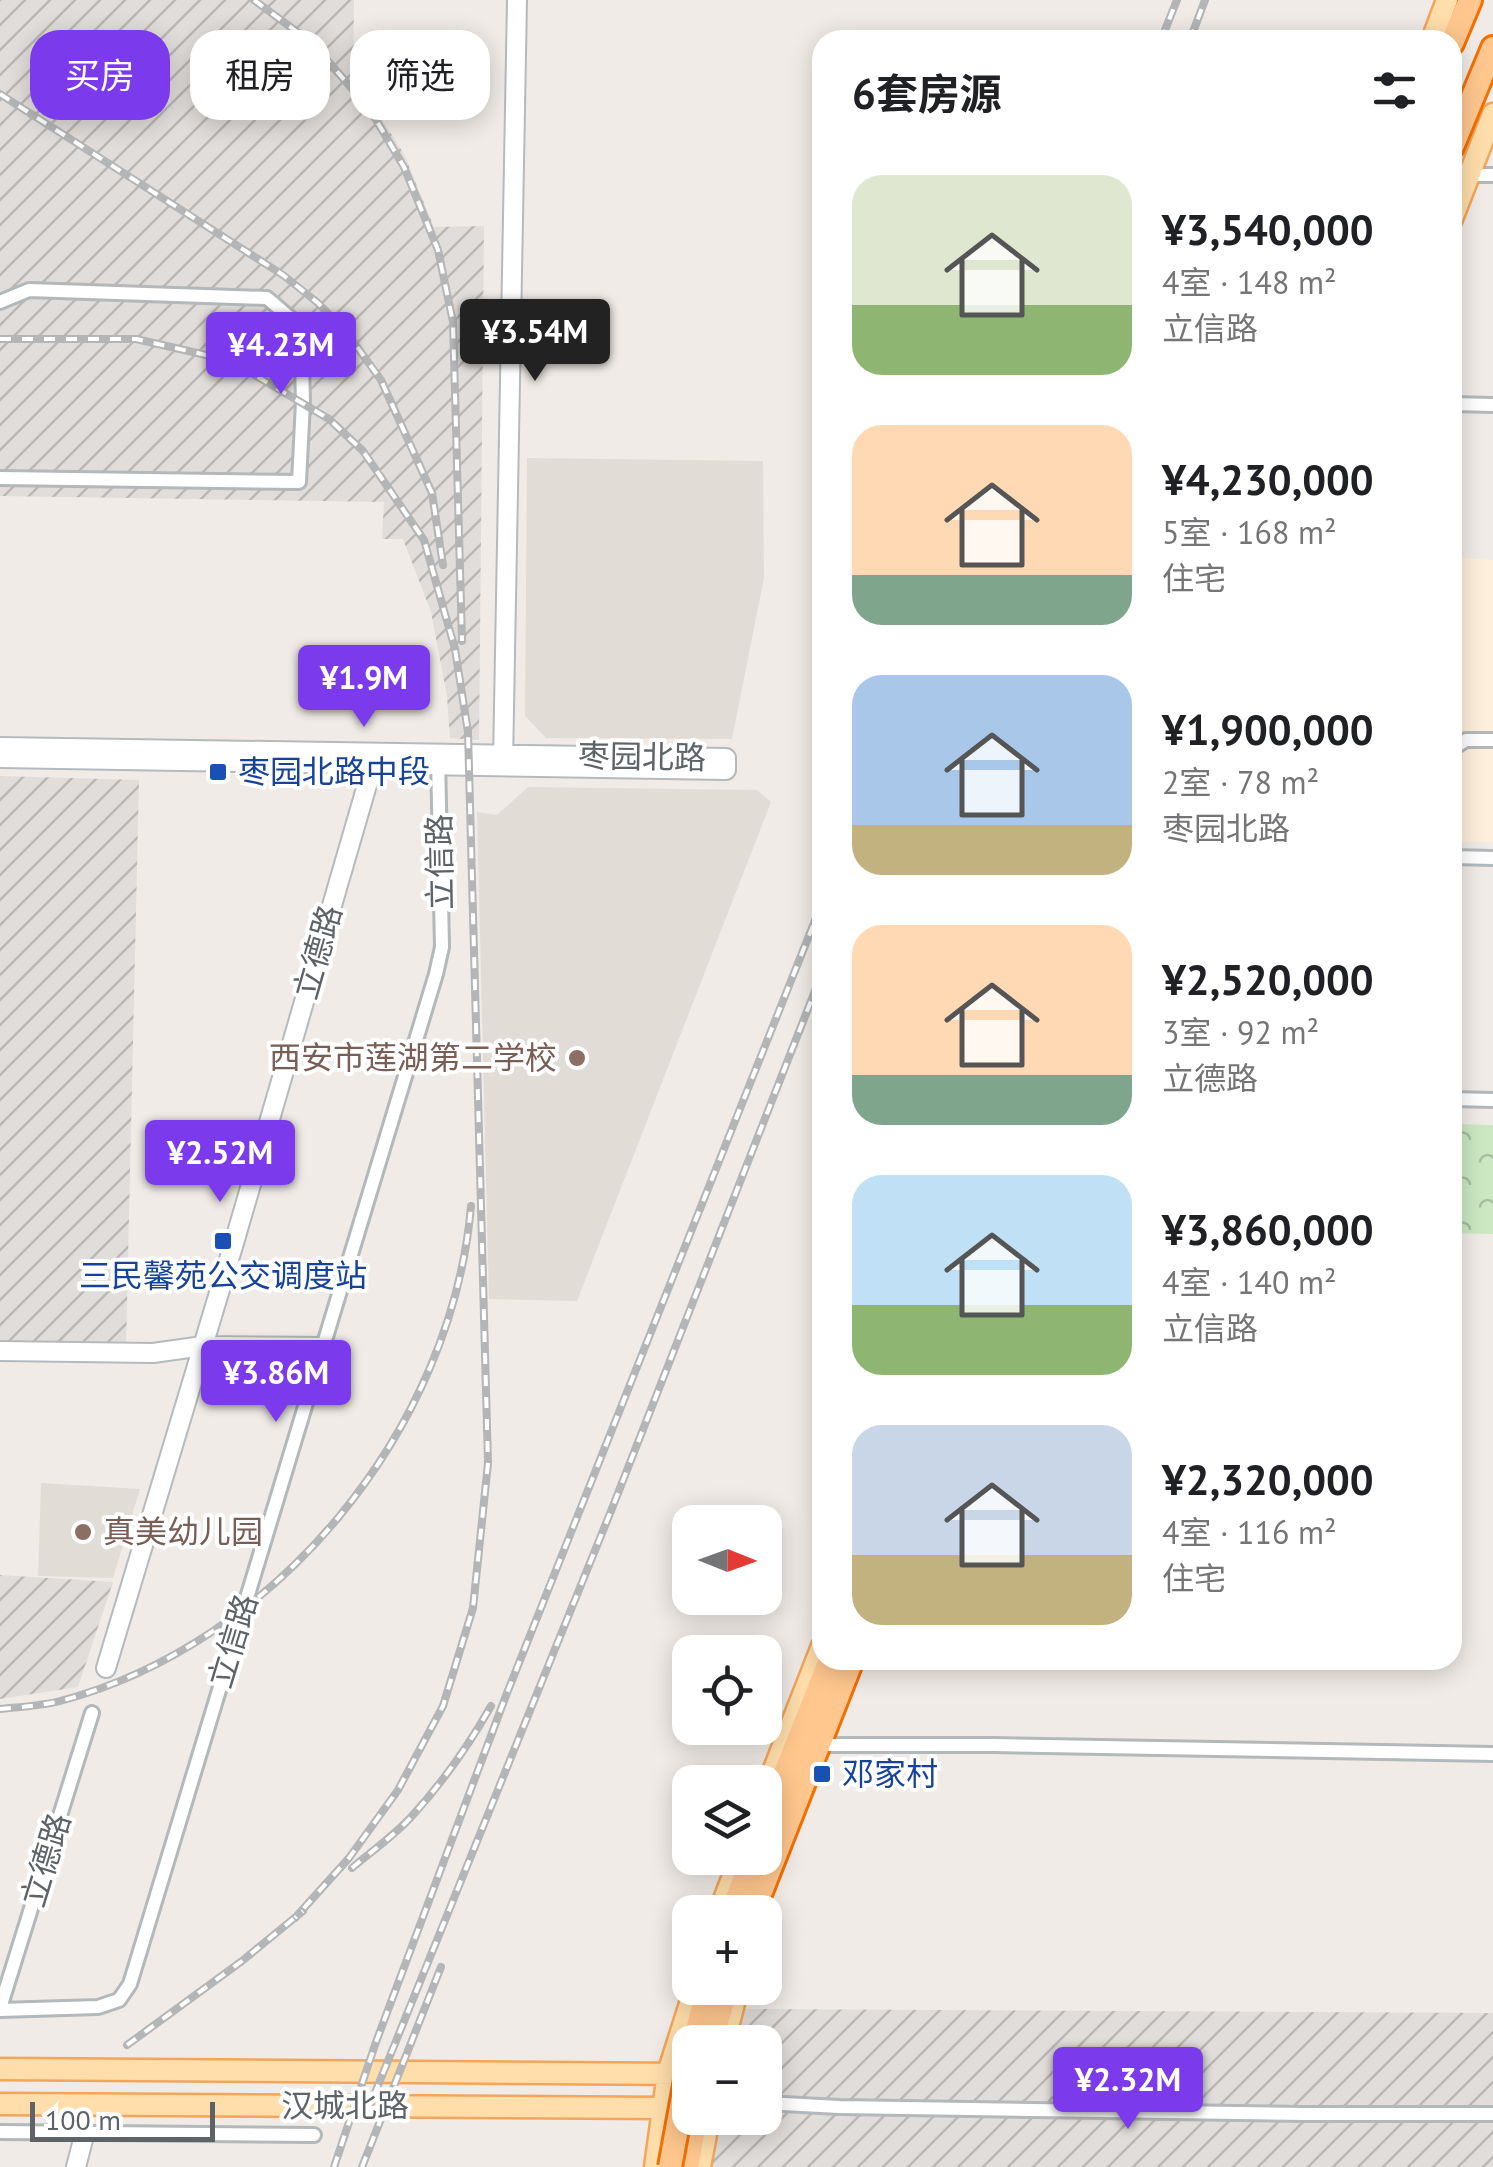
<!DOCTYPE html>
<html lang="zh">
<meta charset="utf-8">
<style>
:root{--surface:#fff;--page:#f2f2f2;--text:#202124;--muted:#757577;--accent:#7c3aed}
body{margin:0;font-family:"PT Sans","Noto Sans SC",sans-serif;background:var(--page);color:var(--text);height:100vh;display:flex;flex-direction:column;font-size:38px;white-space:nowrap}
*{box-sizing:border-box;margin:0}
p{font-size:32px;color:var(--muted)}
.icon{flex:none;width:55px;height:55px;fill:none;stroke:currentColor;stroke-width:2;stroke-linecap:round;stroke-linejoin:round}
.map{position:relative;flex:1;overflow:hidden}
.side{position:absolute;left:812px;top:30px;width:650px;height:1640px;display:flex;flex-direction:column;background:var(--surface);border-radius:30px;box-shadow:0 5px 25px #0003}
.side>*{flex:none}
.hud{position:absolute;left:30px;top:30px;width:632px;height:90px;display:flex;gap:20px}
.needle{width:65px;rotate:91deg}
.buttons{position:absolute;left:672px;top:1505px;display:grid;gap:20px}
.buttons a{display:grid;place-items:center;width:110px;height:110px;border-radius:20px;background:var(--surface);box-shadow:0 5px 25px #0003;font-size:50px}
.scale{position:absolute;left:30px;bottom:25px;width:185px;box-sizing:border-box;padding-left:10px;border:5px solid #5d6366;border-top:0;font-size:28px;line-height:35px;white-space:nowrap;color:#5d6366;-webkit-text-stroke:8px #fff;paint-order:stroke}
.price{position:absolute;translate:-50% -85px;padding:0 22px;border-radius:10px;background:var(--accent);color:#fff;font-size:32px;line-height:65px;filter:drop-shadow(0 2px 5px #0008)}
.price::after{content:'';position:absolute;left:50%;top:60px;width:30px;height:22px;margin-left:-15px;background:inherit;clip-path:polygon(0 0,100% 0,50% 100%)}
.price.selected{background:#222;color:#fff}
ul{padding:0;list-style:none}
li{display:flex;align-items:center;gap:30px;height:250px;padding:0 40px}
li span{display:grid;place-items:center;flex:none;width:280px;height:200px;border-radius:30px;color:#555}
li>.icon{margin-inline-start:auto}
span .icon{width:120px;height:120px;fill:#fffc;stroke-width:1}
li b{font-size:42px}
h2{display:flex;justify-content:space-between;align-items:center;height:120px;padding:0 40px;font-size:42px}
.tag{padding:0 35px;border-radius:30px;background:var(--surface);box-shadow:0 5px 25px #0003;font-size:35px;line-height:90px}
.tag.selected{background:var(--accent);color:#fff}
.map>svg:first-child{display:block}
.commercial{fill:#feeedc}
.industrial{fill:url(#industrial-furrows)}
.education{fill:#e2dcd6}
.forest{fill:url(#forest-crowns)}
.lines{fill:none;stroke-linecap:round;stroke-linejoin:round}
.street-casing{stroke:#b3b8ba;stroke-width:18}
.secondary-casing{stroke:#b4babd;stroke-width:22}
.primary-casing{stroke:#f4a55a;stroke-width:25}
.highway-casing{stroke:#f56f00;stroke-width:28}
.street{stroke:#fff;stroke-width:12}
.secondary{stroke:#fff;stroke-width:18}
.primary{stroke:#ffdeab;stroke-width:20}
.highway{stroke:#ffc78e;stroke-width:22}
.rail-casing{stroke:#b4b5b6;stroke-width:8}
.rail{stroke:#fff;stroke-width:4;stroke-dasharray:11;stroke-linecap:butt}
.highway-bridge-casing{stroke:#f56f00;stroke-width:28;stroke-linecap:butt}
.highway-bridge{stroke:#ffc78e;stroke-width:22}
.transit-dot{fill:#1a4fb4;stroke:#fff;stroke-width:4}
.education-dot{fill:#8d6e63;stroke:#fff;stroke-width:4}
.labels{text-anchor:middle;stroke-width:8;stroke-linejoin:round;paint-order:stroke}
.street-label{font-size:32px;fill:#5d6366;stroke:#fff}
.transit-label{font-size:32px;fill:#164399;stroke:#fff;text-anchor:start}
.education-label{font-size:32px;fill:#785e54;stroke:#fff;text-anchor:end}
</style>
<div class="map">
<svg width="1493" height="2167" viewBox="0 0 1493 2167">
<defs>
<pattern id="industrial-furrows" width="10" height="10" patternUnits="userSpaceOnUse" patternTransform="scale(2.5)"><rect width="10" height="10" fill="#e1ddda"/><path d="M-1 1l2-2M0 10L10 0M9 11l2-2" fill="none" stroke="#bab7b5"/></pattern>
<pattern id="forest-crowns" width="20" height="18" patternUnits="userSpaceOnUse" patternTransform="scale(2.5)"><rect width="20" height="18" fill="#cbe8c2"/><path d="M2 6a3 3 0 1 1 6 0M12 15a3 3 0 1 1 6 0" fill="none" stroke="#a8c0a1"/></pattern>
</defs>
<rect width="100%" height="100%" fill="#f0ebe6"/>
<path class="commercial" d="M1452 557 1493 560V842H1453Z"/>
<path class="industrial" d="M0 0H354L353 83 378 113 404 154 434 227 484 226 479 740 450 738 447 696 431 612 403 539H382L384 502 0 496Z
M0 776 139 780 126 1347 0 1342Z
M0 1575 113 1582 78 1687 0 1699Z
M741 2009 1493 2013V2167H707L716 2118H765V2042H733Z"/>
<path class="education" d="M527 458 763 461 764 578 732 739 546 738 525 716Z
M528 787 757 790 771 802 577 1301 489 1299 477 812 497 815Z
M41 1483 140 1489 113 1578 38 1576Z"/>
<path class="forest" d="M1453 1124 1493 1125V1234L1453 1233Z"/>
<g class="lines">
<g class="street-casing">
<path id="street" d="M1470 175H1493
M0 302 29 290 267 298 301 327 303 402 299 482 0 478
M1452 404 1493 405
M1452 749 1466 740H1493
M1452 857 1493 858
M1452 1099 1493 1100
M828 1745H992L1493 1754
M0 2008 92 1713
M0 2010 98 2007 119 2000 130 1984 436 974 442 947 438 757
M765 2103 839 2107 1303 2114H1493
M0 2132 314 2135"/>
</g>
<g class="secondary-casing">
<path id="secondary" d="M0 747 726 758V770L0 758
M503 762 517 0
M0 1351 153 1353 203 1346 322 1347
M106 1668 234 1243 376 754
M76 2167 85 2132"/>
</g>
<g class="primary-casing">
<path id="primary" d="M1432 40 1447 0
M1452 219 1493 114
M765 1792 822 1646
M719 1912 740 1858
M724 2042 738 1988
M0 2069 690 2074
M0 2104 663 2108 690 2104
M655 2167 668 2073 695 1988
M700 2167 709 2118"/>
</g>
<g class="highway-casing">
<path id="highway" d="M1452 43 1470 0
M1452 147 1493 48
M765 1824 830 1660
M732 1912 752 1858
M753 1912 852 1660
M694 2042 708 1988
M711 2042 727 1988
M687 2167 696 2118"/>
</g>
<use href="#street" class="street"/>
<use href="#secondary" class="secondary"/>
<use href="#primary" class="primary"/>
<use href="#highway" class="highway"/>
<g class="rail-casing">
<path id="rail" d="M254 0 312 43 369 108 404 167 438 250 453 322 462 641
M1161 40 1177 0
M1190 40 1205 0
M0 94 283 275 318 303 347 333 381 380 432 493 443 565
M0 339H136L206 355 253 374 329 419 363 451 424 540 455 649 468 732 488 1463 473 1608 443 1706 398 1790 349 1858 295 1918
M0 1709C20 1707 41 1706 60 1701 277 1644 452 1429 471 1206
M352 1868C372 1851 395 1835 412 1816 442 1783 469 1745 491 1706
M127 2045 242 1961 303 1911
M366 2115 611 1511 822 973
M334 2167 376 2042 507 1693 822 903
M362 2167 441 1967"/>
</g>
<use href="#rail" class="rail"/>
<g class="highway-bridge-casing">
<path id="highway-bridge" d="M670 2167 690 2058"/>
</g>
<use href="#highway-bridge" class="highway-bridge"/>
</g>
<g class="transit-dot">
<rect x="208" y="762" width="20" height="20" rx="5"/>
<rect x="213" y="1231" width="20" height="20" rx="5"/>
<rect x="812" y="1764" width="20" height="20" rx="5"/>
</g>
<g class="education-dot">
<circle cx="577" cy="1058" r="10"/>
<circle cx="83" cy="1532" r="10"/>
</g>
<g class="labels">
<g class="street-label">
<text transform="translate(642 757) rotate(1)" y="11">枣园北路</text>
<text transform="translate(440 862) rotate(-91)" y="11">立信路</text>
<text transform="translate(318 952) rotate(-74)" y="11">立德路</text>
<text transform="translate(233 1641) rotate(-73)" y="11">立信路</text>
<text transform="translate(46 1860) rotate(-73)" y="11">立德路</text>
<text x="345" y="2117">汉城北路</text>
</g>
<g class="transit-label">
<text x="238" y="783">枣园北路中段</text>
<text x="223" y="1287" text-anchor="middle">三民馨苑公交调度站</text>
<text x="842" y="1785">邓家村</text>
</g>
<g class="education-label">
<text x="557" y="1069">西安市莲湖第二学校</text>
<text x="103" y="1543" text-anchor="start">真美幼儿园</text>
</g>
</g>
</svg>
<div class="buttons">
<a><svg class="needle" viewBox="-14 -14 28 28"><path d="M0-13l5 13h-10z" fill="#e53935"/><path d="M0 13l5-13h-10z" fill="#757577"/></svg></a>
<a><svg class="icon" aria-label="locate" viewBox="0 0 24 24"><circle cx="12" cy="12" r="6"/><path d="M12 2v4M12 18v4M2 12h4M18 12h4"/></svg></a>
<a><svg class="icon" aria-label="layers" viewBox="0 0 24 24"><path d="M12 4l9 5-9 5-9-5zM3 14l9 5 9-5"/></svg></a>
<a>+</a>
<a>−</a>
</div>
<div class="scale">100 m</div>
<b class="price selected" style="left:535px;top:384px">¥3.54M</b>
<b class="price" style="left:281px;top:397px">¥4.23M</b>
<b class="price" style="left:364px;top:730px">¥1.9M</b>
<b class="price" style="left:220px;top:1205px">¥2.52M</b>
<b class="price" style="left:276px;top:1425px">¥3.86M</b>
<b class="price" style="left:1128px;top:2132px">¥2.32M</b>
<div class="hud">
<a class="tag selected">买房</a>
<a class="tag">租房</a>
<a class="tag">筛选</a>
</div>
<section class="side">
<h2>6套房源<svg class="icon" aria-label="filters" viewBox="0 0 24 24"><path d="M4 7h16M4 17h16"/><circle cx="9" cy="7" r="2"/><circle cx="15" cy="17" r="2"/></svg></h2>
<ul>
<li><span style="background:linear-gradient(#dfe7d0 65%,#8fb573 0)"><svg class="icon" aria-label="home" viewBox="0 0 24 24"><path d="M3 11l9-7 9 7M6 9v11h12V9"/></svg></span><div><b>¥3,540,000</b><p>4室 · 148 m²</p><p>立信路</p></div></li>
<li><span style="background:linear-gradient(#ffd9b3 75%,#7fa58c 0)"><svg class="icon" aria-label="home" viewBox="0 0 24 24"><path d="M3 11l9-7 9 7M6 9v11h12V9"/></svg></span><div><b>¥4,230,000</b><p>5室 · 168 m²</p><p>住宅</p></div></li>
<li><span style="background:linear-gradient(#a9c7e8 75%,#c2b280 0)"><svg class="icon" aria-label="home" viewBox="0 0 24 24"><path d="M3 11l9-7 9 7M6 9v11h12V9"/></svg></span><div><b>¥1,900,000</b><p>2室 · 78 m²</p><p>枣园北路</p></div></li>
<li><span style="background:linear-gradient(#ffd9b3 75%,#7fa58c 0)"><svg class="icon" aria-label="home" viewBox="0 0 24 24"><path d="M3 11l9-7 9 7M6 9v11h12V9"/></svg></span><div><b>¥2,520,000</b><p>3室 · 92 m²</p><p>立德路</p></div></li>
<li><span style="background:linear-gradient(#bfe0f5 65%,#8fb573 0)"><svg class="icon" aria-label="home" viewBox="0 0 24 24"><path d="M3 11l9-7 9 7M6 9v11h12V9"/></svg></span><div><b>¥3,860,000</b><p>4室 · 140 m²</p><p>立信路</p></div></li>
<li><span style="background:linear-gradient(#c9d6e8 65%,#c2b280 0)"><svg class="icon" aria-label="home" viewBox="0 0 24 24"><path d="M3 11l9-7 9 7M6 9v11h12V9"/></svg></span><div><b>¥2,320,000</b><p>4室 · 116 m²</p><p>住宅</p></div></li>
</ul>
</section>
</div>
